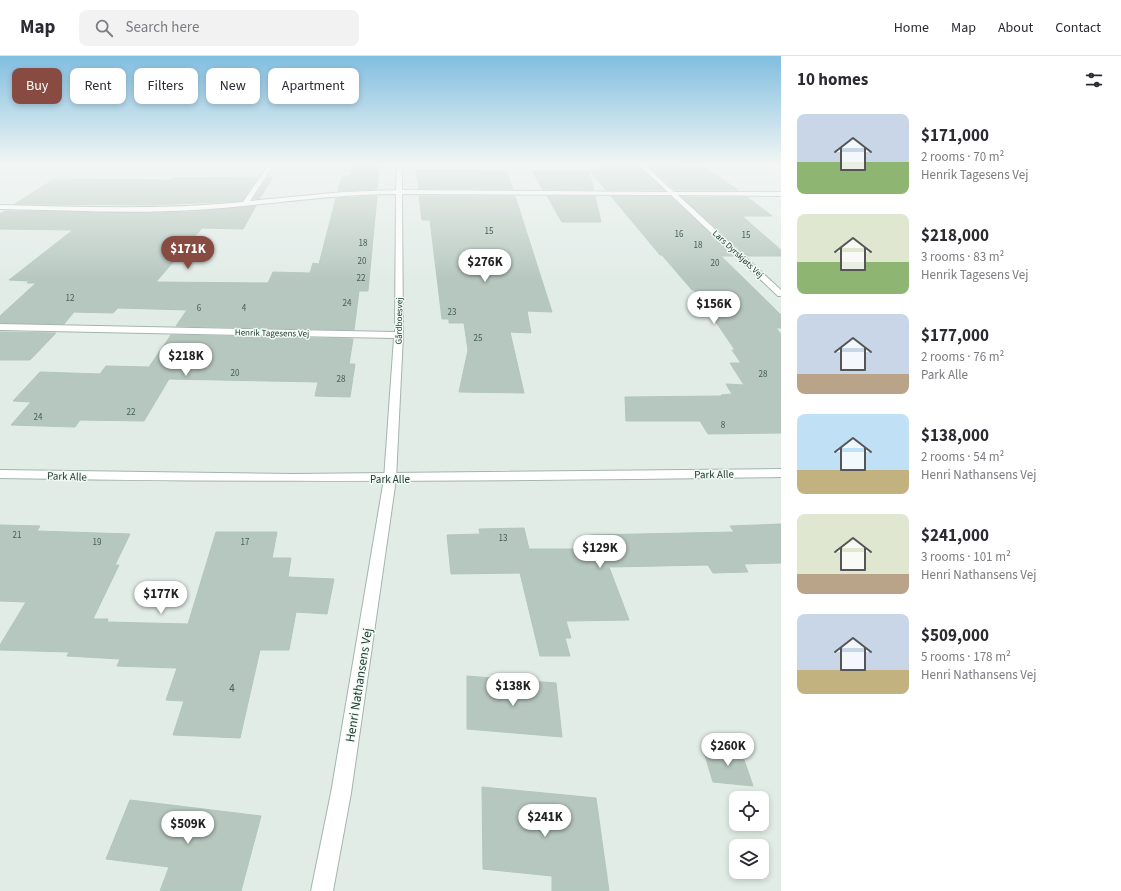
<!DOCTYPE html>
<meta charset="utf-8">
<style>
:root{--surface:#fff;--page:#f2f2f3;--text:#2b2b33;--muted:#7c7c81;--line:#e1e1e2;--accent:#874b42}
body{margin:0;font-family:"Source Sans 3",sans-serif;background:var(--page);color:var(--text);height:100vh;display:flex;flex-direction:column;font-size:15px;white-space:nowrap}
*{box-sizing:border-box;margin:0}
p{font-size:13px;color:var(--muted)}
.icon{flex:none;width:22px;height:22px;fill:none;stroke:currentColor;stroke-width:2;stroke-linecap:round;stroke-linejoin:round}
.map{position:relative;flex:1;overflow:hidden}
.drawer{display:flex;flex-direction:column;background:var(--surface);width:340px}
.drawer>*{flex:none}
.banner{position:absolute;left:12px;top:12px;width:380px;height:36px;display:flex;gap:8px}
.fabs{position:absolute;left:729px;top:735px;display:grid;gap:8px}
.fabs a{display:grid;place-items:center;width:40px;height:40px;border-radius:8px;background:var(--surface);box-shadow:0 2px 6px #0003;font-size:20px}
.price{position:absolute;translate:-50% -34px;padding:0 9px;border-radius:14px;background:#fff;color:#222;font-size:13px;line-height:26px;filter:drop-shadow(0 1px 2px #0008)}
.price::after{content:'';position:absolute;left:50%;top:24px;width:12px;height:9px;margin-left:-6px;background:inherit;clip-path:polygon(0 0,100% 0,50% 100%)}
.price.selected{background:var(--accent);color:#fff}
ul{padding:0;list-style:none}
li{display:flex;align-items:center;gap:12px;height:100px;padding:0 16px}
li span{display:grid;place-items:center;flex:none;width:112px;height:80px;border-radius:8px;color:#555}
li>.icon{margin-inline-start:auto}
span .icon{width:48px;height:48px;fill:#fffc;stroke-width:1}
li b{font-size:17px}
h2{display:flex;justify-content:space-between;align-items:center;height:48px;padding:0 16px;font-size:17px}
.pill{padding:0 14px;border-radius:8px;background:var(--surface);box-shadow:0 2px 6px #0003;font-size:14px;line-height:36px}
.pill.selected{background:var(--accent);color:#fff}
header{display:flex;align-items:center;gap:24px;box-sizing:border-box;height:56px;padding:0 20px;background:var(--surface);border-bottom:1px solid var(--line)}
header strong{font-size:19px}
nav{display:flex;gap:22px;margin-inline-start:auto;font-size:14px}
.search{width:280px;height:36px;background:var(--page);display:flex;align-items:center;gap:10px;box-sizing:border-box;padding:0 14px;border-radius:8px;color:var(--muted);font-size:15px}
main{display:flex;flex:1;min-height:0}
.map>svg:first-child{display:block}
.building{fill:#b6c7bf;stroke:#b3c6bd}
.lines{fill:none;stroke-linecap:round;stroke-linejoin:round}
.minor-casing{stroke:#a4b4ae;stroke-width:2}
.tertiary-casing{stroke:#a4b4ae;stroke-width:2}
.minor{fill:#fff;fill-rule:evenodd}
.tertiary{fill:#fff;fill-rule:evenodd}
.labels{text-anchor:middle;stroke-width:3;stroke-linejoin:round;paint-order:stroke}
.number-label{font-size:9px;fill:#466057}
.far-street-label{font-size:9px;fill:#213e34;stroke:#f2f9f5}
.street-label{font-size:11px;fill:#213e34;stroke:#f2f9f5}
.near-number-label{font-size:11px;fill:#466057}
.near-street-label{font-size:13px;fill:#213e34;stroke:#f2f9f5}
</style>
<header>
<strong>Map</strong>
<div class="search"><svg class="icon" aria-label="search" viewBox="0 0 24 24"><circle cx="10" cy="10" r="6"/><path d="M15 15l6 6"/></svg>Search here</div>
<nav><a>Home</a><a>Map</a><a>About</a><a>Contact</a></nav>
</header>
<main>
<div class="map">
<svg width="781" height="835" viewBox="0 0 781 835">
<rect width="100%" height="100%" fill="#e1ece7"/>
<path class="building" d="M353 108H380L377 133 338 135 342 120H350Z
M595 108H637L664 134H606L590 115H601Z
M646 108H679L683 111H705L738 134H675Z
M416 114 506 115 513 133H419Z
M532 115H589L594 134H543Z
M258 121 242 145 152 149 15 148 54 123 170 124 173 122Z
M268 121H273L260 142 253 143Z
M377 140 368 235H359L354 274 176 270 187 254 118 252 113 257 74 256 64 268 0 267V260L36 227H27L29 225 9 224 73 174 0 173V158L5 155 145 157 194 156 256 150 243 173 202 172 156 226 268 227 273 216 310 217 313 207 319 208 336 142Z
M419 140H515L552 256 527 255 531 277 510 276 524 337 459 336 468 294 464 267H449V263H442L430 164H422Z
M547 140H595L601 166H562Z
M611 140H670L734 200H721L781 259V272H776L781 278V377L708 378 700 365H626L625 341 722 340 721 339 732 338 726 328 744 329 730 307H741L732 294H735L694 234H692L662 199H660Z
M682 141H747L772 160H742L781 194V200H747Z
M0 276 56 277 30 304H0Z
M171 279 353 283 349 308H355L350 341 315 340 318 326 169 323 144 365 80 364 75 371 11 369 31 346 13 345 40 316 100 318 106 310 149 311Z
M781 468V507L744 508 748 516 713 517 708 509 609 511 629 564 566 565 571 582H565L570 600H540L520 517 451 518 447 479 480 478 479 473 524 472 529 493H596L591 479 734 476 730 470Z
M0 469 40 470 37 475 130 478 115 509H119L93 563H108L107 566 188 568 216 476H277L272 502H291L288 521 334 523 327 558 296 556 289 594H260L240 682 173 679 184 645 166 644 177 612 117 610 120 603 67 600 69 596 0 594V589L26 546 0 545Z
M467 620 556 627 562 681 467 673Z
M703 693 741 695 753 730 713 726Z
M482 731 596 742 609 835H552V820L483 813Z
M130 744 261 760 241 835H160L169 811 106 803Z"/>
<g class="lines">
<g class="minor-casing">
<path id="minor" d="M269 108H274L250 145 344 136 396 134 397 108H402V134L668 136 638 108H644L674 136H781V140L678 139 781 234V240H778L671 139 402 138 403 279 396 423 351 737 333 835H311L331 737 384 423 394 282 0 274V268L395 276 396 138C328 138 262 150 194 154 129 158 65 154 0 153V149C81 151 162 154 243 146Z"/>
</g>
<g class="tertiary-casing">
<path id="tertiary" d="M781 413V421C521 425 260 427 0 422V414L293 418Z"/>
</g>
<use href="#minor" class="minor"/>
<use href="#tertiary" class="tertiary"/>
</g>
<linearGradient id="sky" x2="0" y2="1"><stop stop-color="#81bee0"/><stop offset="0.48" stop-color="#f2f6f4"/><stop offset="1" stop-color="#f2f6f4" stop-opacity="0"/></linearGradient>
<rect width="781" height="225" fill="url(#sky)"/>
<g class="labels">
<g class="number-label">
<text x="489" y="178">15</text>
<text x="679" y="181">16</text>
<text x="746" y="182">15</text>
<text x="363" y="190">18</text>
<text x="698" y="192">18</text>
<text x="362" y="208">20</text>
<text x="715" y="210">20</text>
<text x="361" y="225">22</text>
<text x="70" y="245">12</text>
<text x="347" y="250">24</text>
<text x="199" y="255">6</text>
<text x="244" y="255">4</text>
<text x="452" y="259">23</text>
<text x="478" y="285">25</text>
<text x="235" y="320">20</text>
<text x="763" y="321">28</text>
<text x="341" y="326">28</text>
<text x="131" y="359">22</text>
<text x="38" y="364">24</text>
<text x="723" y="372">8</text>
<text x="17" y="482">21</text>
<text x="503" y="485">13</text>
<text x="97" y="489">19</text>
<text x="245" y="489">17</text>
</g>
<g class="far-street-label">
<text transform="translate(738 198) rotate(43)" y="3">Lars Dyrskjøts Vej</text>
<text transform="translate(399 265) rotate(-89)" y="3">Gårdboesvej</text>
<text transform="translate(272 277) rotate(1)" y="3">Henrik Tagesens Vej</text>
</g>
<g class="street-label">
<text transform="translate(714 418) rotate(-1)" y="4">Park Alle</text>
<text transform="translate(67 420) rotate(2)" y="4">Park Alle</text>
<text x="390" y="427">Park Alle</text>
</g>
<g class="near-number-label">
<text x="232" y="636">4</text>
</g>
<g class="near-street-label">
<text transform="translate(358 629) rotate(-81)" y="5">Henri Nathansens Vej</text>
</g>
</g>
</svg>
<div class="fabs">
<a><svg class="icon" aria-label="locate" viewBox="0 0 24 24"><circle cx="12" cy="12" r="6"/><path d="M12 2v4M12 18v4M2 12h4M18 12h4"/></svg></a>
<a><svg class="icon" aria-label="layers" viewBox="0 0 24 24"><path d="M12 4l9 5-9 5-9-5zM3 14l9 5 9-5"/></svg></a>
</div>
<b class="price selected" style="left:188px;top:214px">$171K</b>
<b class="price" style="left:485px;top:227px">$276K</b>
<b class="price" style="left:714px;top:269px">$156K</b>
<b class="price" style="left:186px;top:321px">$218K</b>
<b class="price" style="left:600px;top:513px">$129K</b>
<b class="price" style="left:161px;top:559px">$177K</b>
<b class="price" style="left:513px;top:651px">$138K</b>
<b class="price" style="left:728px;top:711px">$260K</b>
<b class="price" style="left:545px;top:782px">$241K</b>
<b class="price" style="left:188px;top:789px">$509K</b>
<div class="banner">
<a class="pill selected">Buy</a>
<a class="pill">Rent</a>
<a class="pill">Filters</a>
<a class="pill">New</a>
<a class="pill">Apartment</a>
</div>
</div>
<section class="drawer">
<h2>10 homes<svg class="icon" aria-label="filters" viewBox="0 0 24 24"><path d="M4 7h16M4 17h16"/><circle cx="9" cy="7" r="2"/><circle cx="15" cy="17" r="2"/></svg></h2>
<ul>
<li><span style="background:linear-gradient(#c9d6e8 60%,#8fb573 0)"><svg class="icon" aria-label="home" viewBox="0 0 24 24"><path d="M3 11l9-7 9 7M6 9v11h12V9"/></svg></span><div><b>$171,000</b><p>2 rooms · 70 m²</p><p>Henrik Tagesens Vej</p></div></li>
<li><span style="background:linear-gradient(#dfe7d0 60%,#8fb573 0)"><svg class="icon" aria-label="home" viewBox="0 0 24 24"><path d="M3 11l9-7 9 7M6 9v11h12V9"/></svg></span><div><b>$218,000</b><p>3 rooms · 83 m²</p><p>Henrik Tagesens Vej</p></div></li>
<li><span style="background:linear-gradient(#c9d6e8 75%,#b9a48a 0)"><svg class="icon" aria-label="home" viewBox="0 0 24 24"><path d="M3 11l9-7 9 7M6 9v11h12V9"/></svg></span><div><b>$177,000</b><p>2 rooms · 76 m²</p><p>Park Alle</p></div></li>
<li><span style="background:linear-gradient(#bfe0f5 70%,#c2b280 0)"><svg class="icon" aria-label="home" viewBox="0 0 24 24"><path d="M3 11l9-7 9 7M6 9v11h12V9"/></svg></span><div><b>$138,000</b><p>2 rooms · 54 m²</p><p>Henri Nathansens Vej</p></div></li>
<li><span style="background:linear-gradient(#dfe7d0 75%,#b9a48a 0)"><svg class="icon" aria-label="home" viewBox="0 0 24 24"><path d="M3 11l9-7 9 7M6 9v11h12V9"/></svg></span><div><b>$241,000</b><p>3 rooms · 101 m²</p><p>Henri Nathansens Vej</p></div></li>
<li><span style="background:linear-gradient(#c9d6e8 70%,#c2b280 0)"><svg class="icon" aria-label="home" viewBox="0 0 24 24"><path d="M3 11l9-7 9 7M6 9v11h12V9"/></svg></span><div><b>$509,000</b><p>5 rooms · 178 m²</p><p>Henri Nathansens Vej</p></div></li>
</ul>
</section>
</main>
